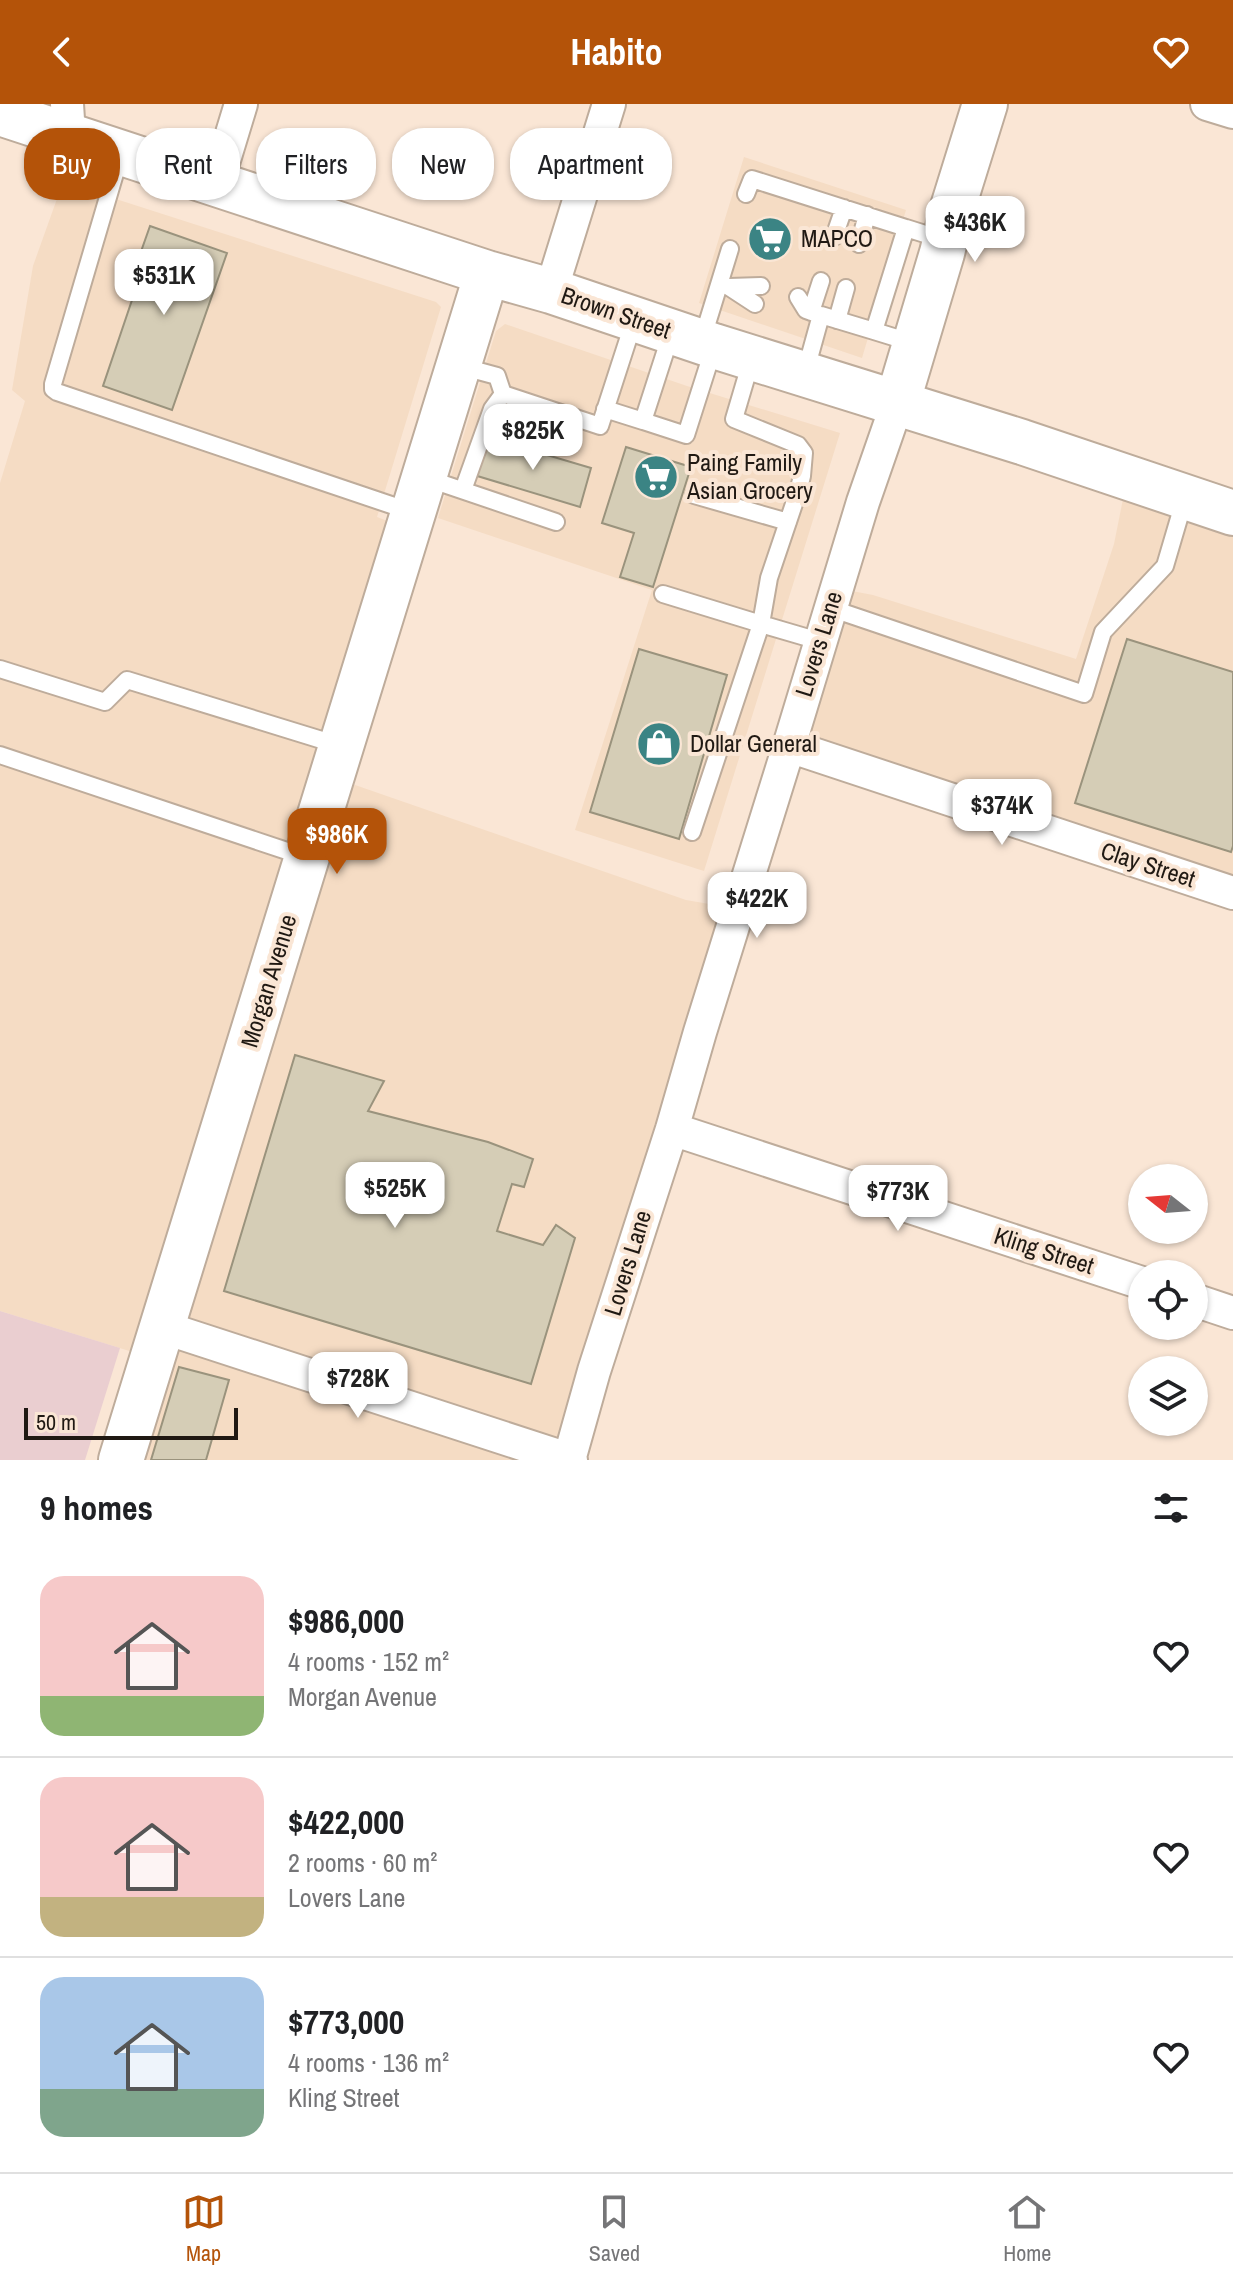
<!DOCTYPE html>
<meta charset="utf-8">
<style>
:root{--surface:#fff;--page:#f6f6f6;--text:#202124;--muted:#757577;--line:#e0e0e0;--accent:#b45309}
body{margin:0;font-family:"Archivo Narrow",sans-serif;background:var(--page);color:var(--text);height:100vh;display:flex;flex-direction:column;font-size:30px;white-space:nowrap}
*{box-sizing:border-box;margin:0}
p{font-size:26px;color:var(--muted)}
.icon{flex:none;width:44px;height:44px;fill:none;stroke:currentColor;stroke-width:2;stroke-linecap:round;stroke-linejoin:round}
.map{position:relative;height:1356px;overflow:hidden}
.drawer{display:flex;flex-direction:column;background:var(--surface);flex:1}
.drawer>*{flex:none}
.guide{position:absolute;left:24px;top:24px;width:800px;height:72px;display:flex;gap:16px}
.needle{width:52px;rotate:287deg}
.fabs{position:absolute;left:1128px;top:1060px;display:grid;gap:16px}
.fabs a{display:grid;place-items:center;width:80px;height:80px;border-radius:50%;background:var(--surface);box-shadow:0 2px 6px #0004;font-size:40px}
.scale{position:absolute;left:24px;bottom:20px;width:214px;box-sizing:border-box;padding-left:8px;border:4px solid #201913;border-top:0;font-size:22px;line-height:28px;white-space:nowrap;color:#201913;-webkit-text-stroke:6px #fae6d5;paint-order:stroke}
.price{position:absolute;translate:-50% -68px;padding:0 18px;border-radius:16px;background:#fff;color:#222;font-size:26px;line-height:52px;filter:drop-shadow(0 2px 4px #0008)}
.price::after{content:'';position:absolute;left:50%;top:48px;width:24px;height:18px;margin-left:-12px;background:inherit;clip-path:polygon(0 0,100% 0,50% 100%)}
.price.active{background:var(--accent);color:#fff}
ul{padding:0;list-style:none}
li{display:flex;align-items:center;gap:24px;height:200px;padding:0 40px}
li+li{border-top:2px solid var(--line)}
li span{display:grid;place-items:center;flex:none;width:224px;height:160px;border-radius:24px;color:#555}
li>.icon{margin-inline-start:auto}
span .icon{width:96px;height:96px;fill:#fffc;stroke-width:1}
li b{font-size:34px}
h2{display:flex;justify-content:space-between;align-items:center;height:96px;padding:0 40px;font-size:34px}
.tag{padding:0 28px;border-radius:32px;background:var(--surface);box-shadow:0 2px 6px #0004;font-size:28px;line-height:72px}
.tag.active{background:var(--accent);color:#fff}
header{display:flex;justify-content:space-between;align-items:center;height:104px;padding:0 40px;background:var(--accent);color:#fff;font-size:36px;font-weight:700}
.tab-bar{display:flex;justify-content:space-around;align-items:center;height:112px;border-top:2px solid var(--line);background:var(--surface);font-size:22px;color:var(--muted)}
.tab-bar a{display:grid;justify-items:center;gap:4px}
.tab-bar .active{color:var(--accent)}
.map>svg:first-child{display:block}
.built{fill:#f5dcc4}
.green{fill:#eaced0}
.building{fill:#d5cdb6;stroke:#9a937d;stroke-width:2}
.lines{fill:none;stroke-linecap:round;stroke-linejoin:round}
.lane-casing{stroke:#beac9b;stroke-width:20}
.street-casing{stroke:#beac9b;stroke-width:36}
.secondary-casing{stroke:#beac9b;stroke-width:48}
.lane{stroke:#fff;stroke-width:16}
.street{stroke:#fff;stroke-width:32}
.secondary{stroke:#fff;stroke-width:44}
.labels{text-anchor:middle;stroke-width:8;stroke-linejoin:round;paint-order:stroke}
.poi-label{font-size:24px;fill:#201913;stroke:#fae6d5;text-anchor:start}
.street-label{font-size:24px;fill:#201913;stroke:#fae6d5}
</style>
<header><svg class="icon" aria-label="back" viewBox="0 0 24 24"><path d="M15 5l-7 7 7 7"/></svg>Habito<svg class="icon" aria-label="heart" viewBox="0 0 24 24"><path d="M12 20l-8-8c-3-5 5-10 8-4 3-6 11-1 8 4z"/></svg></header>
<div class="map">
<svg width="1233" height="1356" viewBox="0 0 1233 1356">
<rect width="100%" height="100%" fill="#fae6d5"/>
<path class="built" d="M744 53 906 106 862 254 699 199Z
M63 78 436 198 441 203 377 413 408 425 332 673 686 796 738 805 569 1356H121L152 1254 0 1207V379L25 297 12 286 33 162Z
M505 220 687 282 840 329 704 767 575 726 652 486 438 414 496 227Z
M1127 375 1233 409V789L789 642 836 484 873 491 1076 555 1114 440Z"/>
<path class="green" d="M0 1207 120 1244 85 1356H0Z"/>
<path class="building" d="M150 122 227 149 172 306 103 282 132 196 125 193Z
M486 333 591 364 580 403 474 371Z
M626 343 691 363 653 483 620 473 634 429 602 419Z
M1127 535 1233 568V742L1231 748 1075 699Z
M639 545 727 571 679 735 590 708Z
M295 951 384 977 368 1007 488 1038 533 1055 524 1083 512 1080 497 1127 543 1141 556 1121 575 1134 531 1280 224 1187Z
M179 1263 229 1276 206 1356H151Z"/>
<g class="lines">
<g class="lane-casing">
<path id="lane" d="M121 49 53 280V285L57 288 412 408
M746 90 752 75 906 124
M834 133 844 104
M859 140 867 111
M798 193 806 206 820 211
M755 200 729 183 761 182
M811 208 821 177
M837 216 846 184
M671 230 643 317 686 331 714 243
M702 236 730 145
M913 239 874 227 906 124 944 136
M752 254 734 315 798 341 804 349 802 372 798 388 769 474 761 520 819 537
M460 262 497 272 503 290 600 322 634 217
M805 269 821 211 874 227
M605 305 643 317
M426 374 556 418
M463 386 492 305 503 290
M694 391 788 418
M663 490 761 520 692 728
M830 504 1084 590 1103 528 1165 462 1185 394
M0 565 105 598 127 576 338 641
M0 651 305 753"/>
</g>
<g class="street-casing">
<path id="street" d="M67 0 69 31
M1207 0 1233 8
M217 79 241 0
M551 187 609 0
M789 642 1233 789
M672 1025 1142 1179
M1194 1196 1233 1209
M162 1223 571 1356
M569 1356 594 1267 672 1025 700 928 789 642 863 398 897 300"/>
</g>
<g class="secondary-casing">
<path id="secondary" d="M0 9 487 169 551 187 714 242 1022 338 1233 409
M897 300 942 149 953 103 985 0
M121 1356 487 169"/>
</g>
<use href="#lane" class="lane"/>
<use href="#street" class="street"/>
<use href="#secondary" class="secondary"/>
</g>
<defs>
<g id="supermarket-disc" transform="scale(2.3)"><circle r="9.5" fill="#3b8484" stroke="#fae6d5"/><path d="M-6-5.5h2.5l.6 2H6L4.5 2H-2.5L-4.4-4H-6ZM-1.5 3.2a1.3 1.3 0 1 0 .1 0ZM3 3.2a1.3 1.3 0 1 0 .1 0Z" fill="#fff"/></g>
<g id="shop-disc" transform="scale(2.3)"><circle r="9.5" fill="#3b8484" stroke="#fae6d5"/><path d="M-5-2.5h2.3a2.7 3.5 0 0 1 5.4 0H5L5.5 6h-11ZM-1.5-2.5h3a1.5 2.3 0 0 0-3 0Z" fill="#fff"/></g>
</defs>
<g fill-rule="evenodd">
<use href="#supermarket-disc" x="770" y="135"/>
<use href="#supermarket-disc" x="656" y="373"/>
<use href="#shop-disc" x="659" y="640"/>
</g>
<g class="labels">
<g class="poi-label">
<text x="801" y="143">MAPCO</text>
<text x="687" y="367">Paing Family<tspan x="687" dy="28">Asian Grocery</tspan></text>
<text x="690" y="648">Dollar General</text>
</g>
<g class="street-label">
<text transform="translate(616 209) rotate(19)" y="8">Brown Street</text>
<text transform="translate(819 540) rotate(-73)" y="8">Lovers Lane</text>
<text transform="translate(1148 761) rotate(18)" y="8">Clay Street</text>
<text transform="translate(269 877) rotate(-73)" y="8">Morgan Avenue</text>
<text transform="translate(1044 1147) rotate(18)" y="8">Kling Street</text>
<text transform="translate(628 1159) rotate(-73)" y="8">Lovers Lane</text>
</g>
</g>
</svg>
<div class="fabs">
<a><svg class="needle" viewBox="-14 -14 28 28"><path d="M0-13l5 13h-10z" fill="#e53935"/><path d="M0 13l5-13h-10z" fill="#757577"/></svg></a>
<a><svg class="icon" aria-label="locate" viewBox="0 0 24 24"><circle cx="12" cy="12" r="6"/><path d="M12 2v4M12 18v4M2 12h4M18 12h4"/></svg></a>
<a><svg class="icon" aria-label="layers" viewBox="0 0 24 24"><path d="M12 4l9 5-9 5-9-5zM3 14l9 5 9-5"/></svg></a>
</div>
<div class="scale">50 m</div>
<b class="price" style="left:975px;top:160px">$436K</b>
<b class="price" style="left:164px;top:213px">$531K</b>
<b class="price" style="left:533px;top:368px">$825K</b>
<b class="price" style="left:1002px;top:743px">$374K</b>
<b class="price active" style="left:337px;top:772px">$986K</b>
<b class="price" style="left:757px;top:836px">$422K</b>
<b class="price" style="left:395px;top:1126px">$525K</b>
<b class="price" style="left:898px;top:1129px">$773K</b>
<b class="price" style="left:358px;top:1316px">$728K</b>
<div class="guide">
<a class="tag active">Buy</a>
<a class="tag">Rent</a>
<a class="tag">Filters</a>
<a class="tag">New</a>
<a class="tag">Apartment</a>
</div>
</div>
<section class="drawer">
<h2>9 homes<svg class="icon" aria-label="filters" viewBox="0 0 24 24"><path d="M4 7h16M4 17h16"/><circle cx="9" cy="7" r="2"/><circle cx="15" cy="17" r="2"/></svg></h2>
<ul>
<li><span style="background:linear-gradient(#f6c9c9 75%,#8fb573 0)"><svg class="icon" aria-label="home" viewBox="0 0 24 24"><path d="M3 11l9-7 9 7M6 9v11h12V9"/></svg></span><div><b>$986,000</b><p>4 rooms · 152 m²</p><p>Morgan Avenue</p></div><svg class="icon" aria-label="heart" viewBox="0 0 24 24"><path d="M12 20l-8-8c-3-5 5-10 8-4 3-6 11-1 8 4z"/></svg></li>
<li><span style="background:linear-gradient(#f6c9c9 75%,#c2b280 0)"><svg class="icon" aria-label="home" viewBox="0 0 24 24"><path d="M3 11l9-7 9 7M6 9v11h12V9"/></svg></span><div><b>$422,000</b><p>2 rooms · 60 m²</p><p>Lovers Lane</p></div><svg class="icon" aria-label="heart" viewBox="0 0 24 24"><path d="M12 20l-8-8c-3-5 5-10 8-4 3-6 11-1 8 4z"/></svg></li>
<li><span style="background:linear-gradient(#a9c7e8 70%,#7fa58c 0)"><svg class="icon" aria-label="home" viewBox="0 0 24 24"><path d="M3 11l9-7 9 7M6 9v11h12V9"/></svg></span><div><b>$773,000</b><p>4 rooms · 136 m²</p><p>Kling Street</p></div><svg class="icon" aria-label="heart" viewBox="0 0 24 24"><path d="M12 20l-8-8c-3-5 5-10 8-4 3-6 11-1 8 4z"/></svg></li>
</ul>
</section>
<nav class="tab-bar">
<a class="active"><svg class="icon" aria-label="map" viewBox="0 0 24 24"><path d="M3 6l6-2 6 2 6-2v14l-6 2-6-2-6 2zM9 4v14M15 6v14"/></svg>Map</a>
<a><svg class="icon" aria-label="saved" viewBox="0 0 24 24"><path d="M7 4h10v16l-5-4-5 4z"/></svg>Saved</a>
<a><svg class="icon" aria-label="home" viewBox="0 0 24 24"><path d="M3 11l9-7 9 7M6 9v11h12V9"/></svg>Home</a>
</nav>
